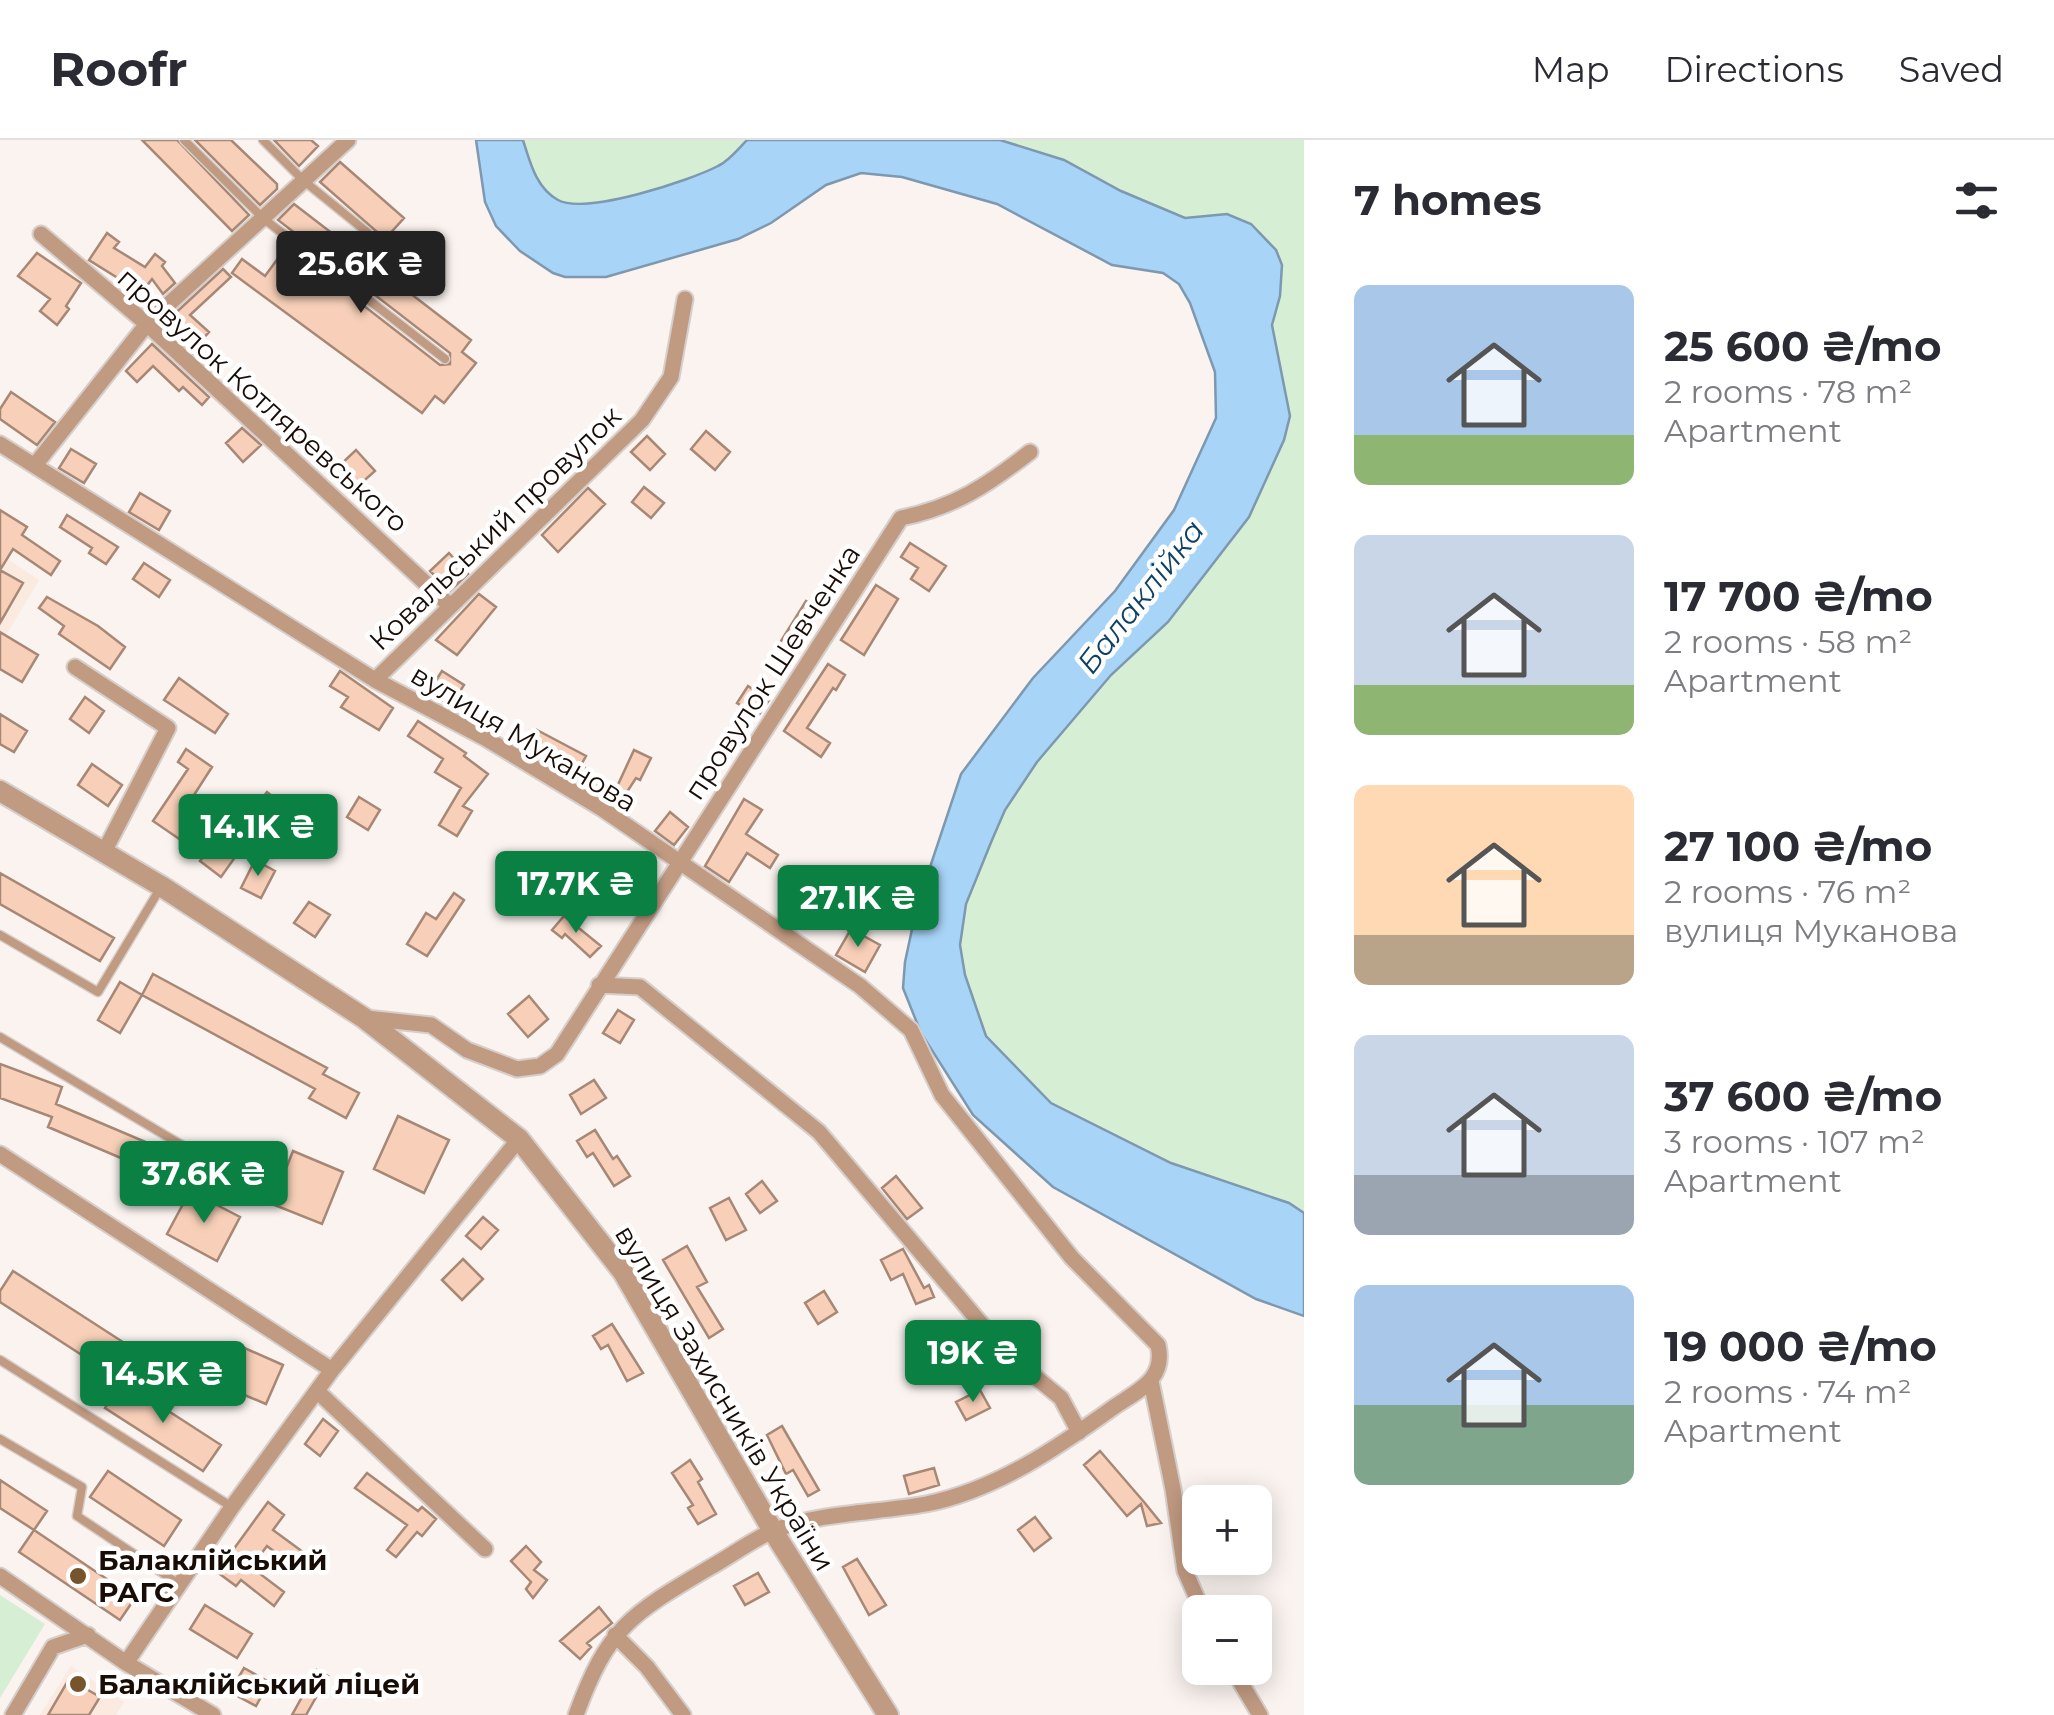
<!DOCTYPE html>
<meta charset="utf-8">
<style>
:root{--surface:#fff;--page:#f2f2f3;--text:#2b2b33;--muted:#7c7c81;--line:#e1e1e2;--accent:#0b8043}
body{margin:0;font-family:Montserrat,sans-serif;background:var(--page);color:var(--text);height:100vh;display:flex;flex-direction:column;font-size:38px;white-space:nowrap}
*{box-sizing:border-box;margin:0}
p{font-size:32px;color:var(--muted)}
.icon{flex:none;width:55px;height:55px;fill:none;stroke:currentColor;stroke-width:2;stroke-linecap:round;stroke-linejoin:round}
.map{position:relative;flex:1;overflow:hidden}
.sheet{display:flex;flex-direction:column;background:var(--surface);width:750px}
.sheet>*{flex:none}
.controls{position:absolute;left:1182px;top:1345px;display:grid;gap:20px}
.controls a{display:grid;place-items:center;width:90px;height:90px;border-radius:15px;background:var(--surface);box-shadow:0 5px 25px #0003;font-size:50px}
.price{position:absolute;translate:-50% -85px;padding:0 22px;border-radius:10px;background:var(--accent);color:#fff;font-size:32px;line-height:65px;filter:drop-shadow(0 2px 5px #0008)}
.price::after{content:'';position:absolute;left:50%;top:60px;width:30px;height:22px;margin-left:-15px;background:inherit;clip-path:polygon(0 0,100% 0,50% 100%)}
.price.selected{background:#222;color:#fff}
ul{padding:0;list-style:none}
li{display:flex;align-items:center;gap:30px;height:250px;padding:0 50px}
li span{display:grid;place-items:center;flex:none;width:280px;height:200px;border-radius:15px;color:#555}
li>.icon{margin-inline-start:auto}
span .icon{width:120px;height:120px;fill:#fffc;stroke-width:1}
li b{font-size:42px}
h2{display:flex;justify-content:space-between;align-items:center;height:120px;padding:0 50px;font-size:42px}
header{display:flex;align-items:center;gap:60px;box-sizing:border-box;height:140px;padding:0 50px;background:var(--surface);border-bottom:2px solid var(--line)}
header strong{font-size:48px}
nav{display:flex;gap:55px;margin-inline-start:auto;font-size:35px}
main{display:flex;flex:1;min-height:0}
.map>svg:first-child{display:block}
.built{fill:#fbeae0}
.green{fill:#d6efd4}
.water{fill:#a8d4f8;stroke:#7d98af;stroke-width:2.5}
.building{fill:#f8d0b9;stroke:#a78775;stroke-width:2.5}
.lines{fill:none;stroke-linecap:round;stroke-linejoin:round}
.service-casing{stroke:#d6ceca;stroke-width:11}
.minor-casing{stroke:#d6ceca;stroke-width:19}
.tertiary-casing{stroke:#d6ceca;stroke-width:24}
.service{stroke:#c19a82;stroke-width:8}
.minor{stroke:#c19a82;stroke-width:15}
.tertiary{stroke:#c19a82;stroke-width:20}
.poi-dot{fill:#76542c;stroke:#fff;stroke-width:4}
.labels{text-anchor:middle;stroke-width:9;stroke-linejoin:round;paint-order:stroke}
.street-label{font-size:28px;fill:#180c06;stroke:#fff}
.poi-label{font-size:28px;font-weight:bold;fill:#180c06;stroke:#fff;text-anchor:start}
.water-label{font-size:30px;font-style:italic;fill:#0e4163;stroke:#fff}
</style>
<header>
<strong>Roofr</strong>
<nav><a>Map</a><a>Directions</a><a>Saved</a></nav>
</header>
<main>
<div class="map">
<svg width="1304" height="1575" viewBox="0 0 1304 1575">
<rect width="100%" height="100%" fill="#faf3ef"/>
<path class="built" d="M0 414 39 440 0 505Z
M71 1526 124 1562 116 1575H40Z"/>
<path class="green" d="M523 0H747C738 9 729 21 718 26 689 41 586 75 558 60 536 48 530 22 523 0Z
M1000 0H1304V1073L1289 1063 1171 1023 1051 963 986 896 965 835 960 805 966 764 1005 670 1037 621 1111 535 1168 482 1249 377 1284 300V245L1272 185 1280 156 1227 74 1186 78 1121 51 1064 20Z
M0 1455 45 1484 0 1558Z"/>
<path class="water" d="M476 0H523C530 22 536 48 558 60 586 75 689 41 718 26 729 21 738 9 747 0H1000L1064 20 1121 51 1185 78 1227 74 1251 84 1276 110 1282 125 1280 156 1272 185 1290 276 1284 300 1249 377 1168 482 1111 535 1037 622 1005 670 992 700 966 764 960 805 965 835 986 896 1051 963 1171 1023 1289 1063 1304 1073V1176L1256 1159 1053 1047 973 975 921 893 903 848 905 822 917 766 961 634 1033 538 1115 451 1174 370 1216 278 1215 232 1190 163 1179 144 1163 133 1112 125 997 64 902 37 861 33 826 45 771 83 738 99 606 137H565L553 133 520 111 496 86 485 62Z"/>
<path class="building" d="M142 0H177L249 75 232 91Z
M195 0H231L277 44V49L260 65Z
M274 0H311L318 6 299 26Z
M340 22 404 78 385 99 320 42Z
M294 64 471 200 462 212 476 223 444 263 435 256 422 273 232 133 242 119 265 136 287 106 440 225 450 224V213L278 80Z
M107 93 119 102 114 108 145 127 155 114 165 122 162 126 175 143 163 154 152 139 146 147 125 132 121 140 89 120Z
M37 113 81 143 66 166 69 169 57 185 40 171 50 159 18 136Z
M223 129 231 137 190 175 209 192 198 204 169 179Z
M152 204 209 257 202 265 183 247 179 251 153 226 137 242 126 231Z
M11 252 55 282 37 305 0 279V269Z
M290 275 322 309 312 318 281 284Z
M242 288 261 305 243 322 226 303Z
M706 291 730 312 715 330 691 309Z
M647 296 665 314 650 330 631 312Z
M71 309 96 324 84 343 59 328Z
M356 310 375 331 358 346 339 326Z
M644 347 664 363 651 378 632 362Z
M588 348 605 364 558 412 542 395Z
M140 353 170 371 159 390 129 372Z
M0 370 27 387 22 395 60 421 51 435 13 409 0 430 23 443 0 483Z
M67 375 118 407 106 424 89 413 92 408 60 387Z
M910 403 946 426 929 451 911 439 918 428 901 417Z
M449 413 468 434 450 451 430 431Z
M144 423 170 440 159 457 133 439Z
M876 445 898 459 864 515 841 500Z
M479 454 496 467 457 515 436 500Z
M47 457 98 486 125 507 110 529 59 494 64 486 39 468Z
M806 461 820 470 789 528 771 517Z
M0 492 38 515 22 542 0 529Z
M828 524 845 535 836 550 833 548 807 588 830 603 821 617 784 591Z
M340 531 393 568 379 590 341 567 348 557 330 546Z
M442 531 464 545 451 566 429 551Z
M179 538 228 574 215 593 164 560Z
M748 546 769 560 758 576 737 563Z
M85 557 104 571 89 593 70 579Z
M0 574 27 591 14 612 0 604Z
M418 581 466 613 464 616 488 634 463 666 472 671 457 696 439 685 461 648 435 632 443 619 408 596Z
M537 590 586 616 581 625 615 651 634 610 651 618 640 640 636 638 623 658 631 664 627 670 526 608Z
M186 609 212 627 194 655 216 670 211 677 234 694 267 652 282 664 273 675 267 672 221 737 200 721 204 716 153 681 188 629 178 622Z
M92 624 122 645 108 666 78 645Z
M359 657 380 670 368 690 347 677Z
M744 659 762 670 746 694 778 715 770 728 747 713 729 742 705 726Z
M670 672 688 687 674 705 655 691Z
M622 716 639 729 625 748 608 736Z
M255 720 275 731 261 758 241 748Z
M0 733 114 798 100 821 0 764Z
M866 733 880 745 859 770 845 758Z
M454 753 464 760 427 816 407 804 426 773 436 779Z
M309 762 330 775 315 797 294 783Z
M564 776 601 806 590 817 565 794 562 798 552 790Z
M851 789 880 805 865 832 836 815Z
M153 834 327 928 323 934 359 953 346 978 309 958 315 949 142 855Z
M120 842 142 855 120 893 98 880Z
M529 856 548 879 528 897 508 874Z
M618 870 634 880 620 903 603 893Z
M0 924 62 947 56 964 169 1012 155 1044 124 1032 128 1021 48 987 52 977 0 958Z
M594 940 606 958 581 974 570 955Z
M398 976 449 1000 424 1053 374 1029Z
M595 990 613 1019 617 1016 630 1036 614 1046 593 1013 587 1017 577 1001Z
M293 1011 343 1032 322 1084 272 1064Z
M896 1036 922 1068 907 1079 882 1048Z
M762 1041 777 1061 760 1073 746 1054Z
M190 1051 240 1077 217 1121 167 1094Z
M729 1058 746 1090 726 1100 710 1068Z
M483 1077 498 1090 481 1109 466 1096Z
M687 1106 707 1142 697 1147 723 1189 709 1198 663 1120Z
M903 1109 924 1148 929 1145 934 1157 916 1164 903 1134 891 1140 881 1120Z
M463 1119 483 1139 462 1160 442 1140Z
M13 1131 140 1213 122 1241 0 1162V1151Z
M824 1151 837 1172 818 1184 805 1163Z
M612 1184 643 1233 627 1241 608 1205 601 1209 593 1196Z
M233 1203 283 1225 266 1264 216 1243Z
M122 1241 221 1305 203 1331 105 1268Z
M980 1250 990 1268 966 1280 956 1262Z
M323 1279 338 1291 320 1316 305 1304Z
M782 1286 819 1350 808 1356 793 1330 786 1334 767 1295Z
M1100 1311 1144 1362 1161 1383 1147 1386 1141 1364 1127 1376 1084 1325Z
M690 1320 702 1339 698 1342 716 1374 698 1384 688 1368 693 1365 672 1333Z
M934 1328 939 1345 909 1354 904 1336Z
M108 1331 181 1380 164 1406 90 1357Z
M367 1333 418 1371 422 1367 436 1379 422 1396 417 1392 396 1417 387 1410 407 1385 355 1348Z
M0 1340 47 1371 34 1390 0 1368Z
M268 1362 284 1375 273 1390 303 1412 293 1426 267 1406 251 1427 284 1452 274 1466 241 1440 236 1446 217 1432Z
M1035 1377 1051 1398 1034 1411 1018 1390Z
M34 1390 135 1458 120 1480 19 1412Z
M526 1406 541 1422 534 1430 547 1440 533 1458 526 1449 531 1442 511 1421Z
M857 1419 886 1465 869 1475 843 1427Z
M758 1433 769 1452 745 1465 734 1446Z
M205 1465 252 1494 237 1518 190 1489Z
M599 1467 612 1483 587 1503 591 1507 580 1519 560 1501Z
M244 1528 269 1542 256 1566 230 1552Z
M317 1530 328 1536 306 1575H292Z
M69 1539 100 1557 89 1575H48Z"/>
<g class="lines">
<g class="service-casing">
<path id="service" d="M184 0 264 79 445 219
M263 0 304 41 367 92
M0 795 98 852 161 747
M0 897 195 1013
M0 1220 232 1367
M0 1299 82 1347 77 1376 179 1444"/>
</g>
<g class="minor-casing">
<path id="minor" d="M41 94 147 184 449 465
M0 304 375 540 485 598 601 668 860 846 911 890 942 955 1072 1118 1158 1205C1166 1239 1139 1250 1114 1267 1057 1308 996 1350 926 1364 876 1373 823 1372 775 1390 753 1399 731 1416 709 1428 631 1474 608 1487 576 1575
M35 325 147 184 348 0
M75 527 168 588 104 712
M375 540 642 280 671 237 685 159
M599 845 640 847 819 992 1005 1212 1061 1258 1079 1292
M366 878 431 885 467 910 517 929 540 926 557 914 901 378C955 367 988 345 1030 312
M0 1014 332 1230
M1151 1241 1173 1349 1185 1431 1203 1472
M317 1251 485 1409
M0 1436 126 1523 213 1575
M615 1495 647 1527 683 1575
M126 1523 232 1367 332 1230 519 999
M1232 1528 1260 1575
M13 1575 53 1507 88 1495"/>
</g>
<g class="tertiary-casing">
<path id="tertiary" d="M0 651 161 746 364 878 519 999 623 1132 773 1391 888 1575"/>
</g>
<use href="#service" class="service"/>
<use href="#minor" class="minor"/>
<use href="#tertiary" class="tertiary"/>
</g>
<g class="poi-dot">
<circle cx="78" cy="1436" r="10"/>
<circle cx="78" cy="1544" r="10"/>
</g>
<g class="labels">
<g class="street-label">
<text transform="translate(263 260) rotate(42)" y="10">провулок Котляревського</text>
<text transform="translate(495 388) rotate(-44)" y="10">Ковальський провулок</text>
<text transform="translate(772 532) rotate(-57)" y="10">провулок Шевченка</text>
<text transform="translate(524 598) rotate(31)" y="10">вулиця Муканова</text>
<text transform="translate(725 1258) rotate(59)" y="10">вулиця Захисників України</text>
</g>
<g class="poi-label">
<text x="98" y="1430">Балаклійський<tspan x="98" dy="32">РАГС</tspan></text>
<text x="98" y="1554">Балаклійський ліцей</text>
</g>
<g class="water-label">
<text transform="translate(1141 457) rotate(-52)" y="10">Балаклійка</text>
</g>
</g>
</svg>
<div class="controls">
<a>+</a>
<a>−</a>
</div>
<b class="price selected" style="left:361px;top:176px">25.6K ₴</b>
<b class="price" style="left:258px;top:739px">14.1K ₴</b>
<b class="price" style="left:576px;top:796px">17.7K ₴</b>
<b class="price" style="left:858px;top:810px">27.1K ₴</b>
<b class="price" style="left:204px;top:1086px">37.6K ₴</b>
<b class="price" style="left:973px;top:1265px">19K ₴</b>
<b class="price" style="left:163px;top:1286px">14.5K ₴</b>
</div>
<section class="sheet">
<h2>7 homes<svg class="icon" aria-label="filters" viewBox="0 0 24 24"><path d="M4 7h16M4 17h16"/><circle cx="9" cy="7" r="2"/><circle cx="15" cy="17" r="2"/></svg></h2>
<ul>
<li><span style="background:linear-gradient(#a9c7e8 75%,#8fb573 0)"><svg class="icon" aria-label="home" viewBox="0 0 24 24"><path d="M3 11l9-7 9 7M6 9v11h12V9"/></svg></span><div><b>25 600 ₴/mo</b><p>2 rooms · 78 m²</p><p>Apartment</p></div></li>
<li><span style="background:linear-gradient(#c9d6e8 75%,#8fb573 0)"><svg class="icon" aria-label="home" viewBox="0 0 24 24"><path d="M3 11l9-7 9 7M6 9v11h12V9"/></svg></span><div><b>17 700 ₴/mo</b><p>2 rooms · 58 m²</p><p>Apartment</p></div></li>
<li><span style="background:linear-gradient(#ffd9b3 75%,#b9a48a 0)"><svg class="icon" aria-label="home" viewBox="0 0 24 24"><path d="M3 11l9-7 9 7M6 9v11h12V9"/></svg></span><div><b>27 100 ₴/mo</b><p>2 rooms · 76 m²</p><p>вулиця Муканова</p></div></li>
<li><span style="background:linear-gradient(#c9d6e8 70%,#9aa5b1 0)"><svg class="icon" aria-label="home" viewBox="0 0 24 24"><path d="M3 11l9-7 9 7M6 9v11h12V9"/></svg></span><div><b>37 600 ₴/mo</b><p>3 rooms · 107 m²</p><p>Apartment</p></div></li>
<li><span style="background:linear-gradient(#a9c7e8 60%,#7fa58c 0)"><svg class="icon" aria-label="home" viewBox="0 0 24 24"><path d="M3 11l9-7 9 7M6 9v11h12V9"/></svg></span><div><b>19 000 ₴/mo</b><p>2 rooms · 74 m²</p><p>Apartment</p></div></li>
</ul>
</section>
</main>
